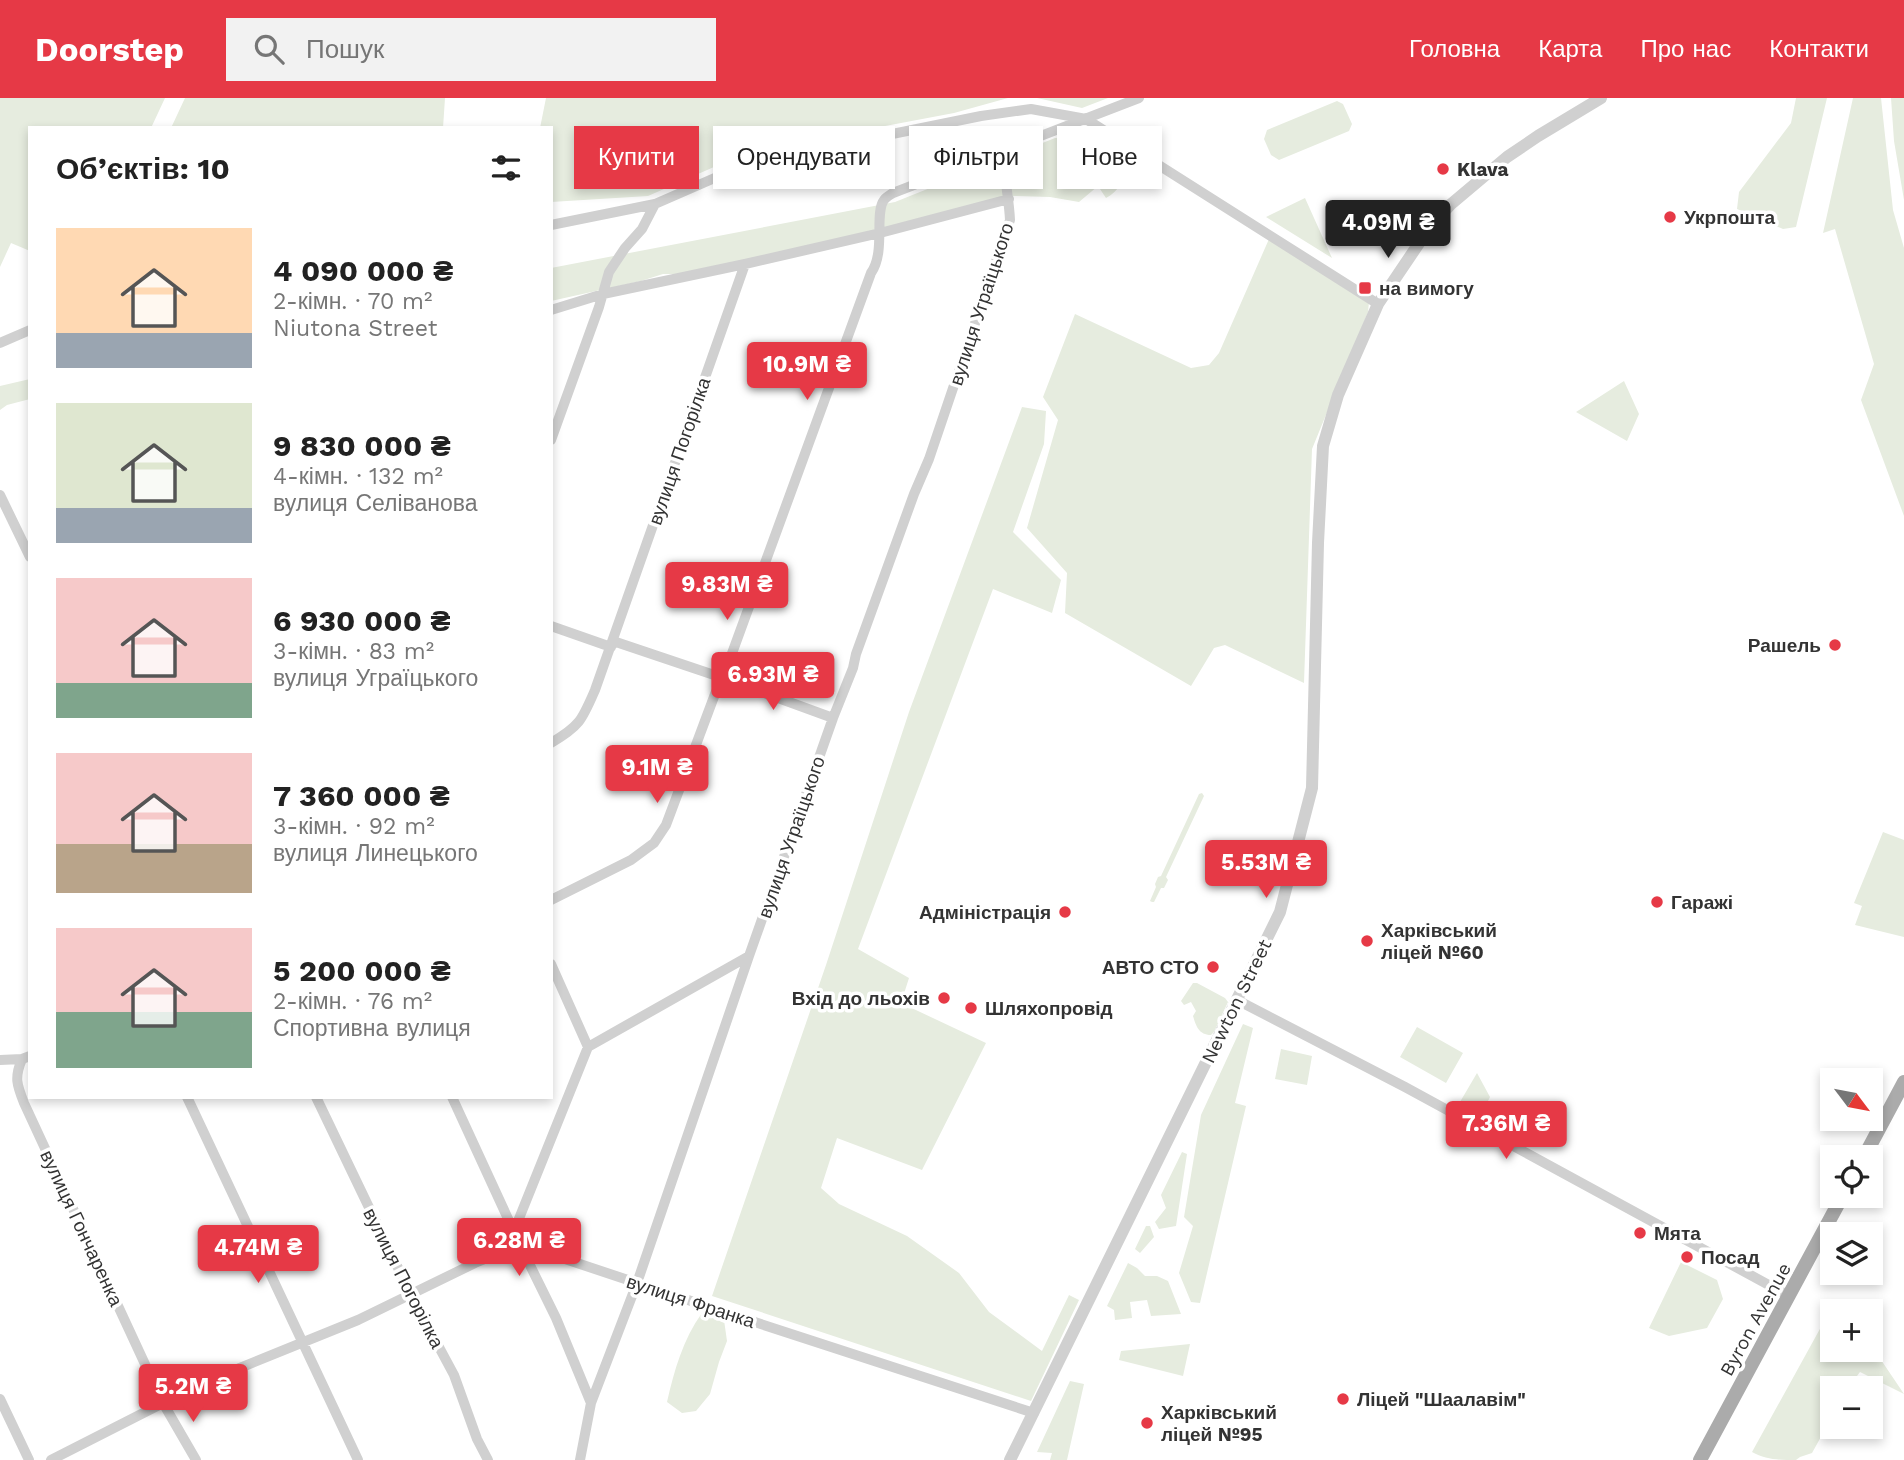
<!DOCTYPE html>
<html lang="uk">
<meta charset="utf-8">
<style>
:root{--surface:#fff;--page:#f2f2f2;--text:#222;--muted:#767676;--accent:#e63946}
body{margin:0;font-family:"Work Sans",sans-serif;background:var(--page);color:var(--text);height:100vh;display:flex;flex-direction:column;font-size:26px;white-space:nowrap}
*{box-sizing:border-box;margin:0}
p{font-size:23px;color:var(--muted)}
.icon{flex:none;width:38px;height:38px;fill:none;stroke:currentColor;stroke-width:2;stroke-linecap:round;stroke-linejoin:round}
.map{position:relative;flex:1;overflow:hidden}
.panel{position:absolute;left:28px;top:28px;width:525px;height:973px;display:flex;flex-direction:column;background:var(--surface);border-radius:0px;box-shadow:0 4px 10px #0003}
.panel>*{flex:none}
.top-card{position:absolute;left:574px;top:28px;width:665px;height:63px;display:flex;gap:14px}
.needle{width:46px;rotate:122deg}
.fabs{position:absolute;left:1820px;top:970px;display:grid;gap:14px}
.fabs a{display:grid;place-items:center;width:63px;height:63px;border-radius:0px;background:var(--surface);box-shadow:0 4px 10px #0003;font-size:35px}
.price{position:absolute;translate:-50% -60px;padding:0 16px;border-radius:7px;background:var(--accent);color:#fff;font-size:23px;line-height:46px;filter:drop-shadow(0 2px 4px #0008)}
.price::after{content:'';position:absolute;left:50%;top:42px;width:21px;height:16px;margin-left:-10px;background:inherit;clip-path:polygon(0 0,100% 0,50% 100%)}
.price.current{background:#222;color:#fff}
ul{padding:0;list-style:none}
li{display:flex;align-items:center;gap:21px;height:175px;padding:0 28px}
li span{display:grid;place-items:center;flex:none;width:196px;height:140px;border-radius:0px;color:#555}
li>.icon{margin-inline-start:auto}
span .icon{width:84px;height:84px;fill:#fffc;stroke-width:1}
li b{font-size:30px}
h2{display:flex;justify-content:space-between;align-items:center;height:84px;padding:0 28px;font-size:30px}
.tag{padding:0 24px;border-radius:0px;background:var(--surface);box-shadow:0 4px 10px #0003;font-size:24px;line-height:63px}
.tag.current{background:var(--accent);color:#fff}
header{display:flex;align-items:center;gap:42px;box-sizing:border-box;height:98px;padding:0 35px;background:var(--accent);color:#fff}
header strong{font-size:33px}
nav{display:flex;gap:38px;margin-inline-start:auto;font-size:24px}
.search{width:490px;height:63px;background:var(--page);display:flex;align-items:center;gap:18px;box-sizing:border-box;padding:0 24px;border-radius:0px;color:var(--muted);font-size:26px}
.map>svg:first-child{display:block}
.green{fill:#e6ecdf}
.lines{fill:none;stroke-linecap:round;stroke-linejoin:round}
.minor{stroke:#d0d0d0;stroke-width:10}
.tertiary{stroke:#d0d0d0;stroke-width:12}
.primary{stroke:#ababab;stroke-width:14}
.poi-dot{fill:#e63946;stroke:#fff;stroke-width:2.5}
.labels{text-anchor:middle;stroke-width:7;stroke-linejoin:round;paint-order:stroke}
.poi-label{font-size:19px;font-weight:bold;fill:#333;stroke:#fff;text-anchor:start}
.street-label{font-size:19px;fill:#333;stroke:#fff}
</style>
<header>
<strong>Doorstep</strong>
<div class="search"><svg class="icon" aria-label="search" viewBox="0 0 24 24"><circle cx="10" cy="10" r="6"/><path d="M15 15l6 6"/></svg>Пошук</div>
<nav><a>Головна</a><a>Карта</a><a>Про нас</a><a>Контакти</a></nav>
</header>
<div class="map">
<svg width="1904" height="1362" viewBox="0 0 1904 1362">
<rect width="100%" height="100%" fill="#fff"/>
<path class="green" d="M0 0H165L151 30H30V153L11 145 0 169Z
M185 0H445L443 30H171Z
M546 0H1008L954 15 748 54 648 98 551 104V30H540Z
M1037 0H1108L1082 10Z
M1796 0H1827L1796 129 1783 131 1737 111 1739 94 1791 25Z
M1853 0H1881L1893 112 1904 150V418L1861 302 1874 266 1835 131 1823 135Z
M1891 0H1904V102L1894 43Z
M1337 3 1343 6 1352 26 1349 33 1279 62 1271 57 1264 41 1267 32Z
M1087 38 1118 49 1132 66C1126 78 1119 94 1106 100L1098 88 1079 104 1050 99 1014 98 935 121 679 176H663L641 183 551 203V170L895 104 1055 40Z
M1305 100 1332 160 1266 119Z
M1269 141 1369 204 1368 214 1312 351 1304 585 1225 547 1214 550 1191 588 1065 515 1067 475 1027 430 1058 322 1043 299 1075 216 1191 270 1209 267 1219 255Z
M30 281V301L7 307 0 312V288Z
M1624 283 1639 316 1627 343 1576 314Z
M1022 309 1046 313 1044 346 1013 434 1061 482 1052 515 993 491 858 851 909 880 901 905 986 945 922 1072 837 1040 821 1090 839 1106 907 1138 959 1175 989 1214 1042 1253 1069 1197 1079 1202 1031 1303 712 1198 826 867 909 614Z
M1202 695 1204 698 1166 779 1168 782 1164 790H1161L1154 804H1152L1150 803 1156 789 1155 786 1158 779 1161 778 1199 696Z
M1883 734 1904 742V839L1855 827 1862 808 1854 805Z
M1193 885H1197L1225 900 1228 904 1214 934 1211 937C1199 937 1196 928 1193 918L1196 913 1191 904 1184 907 1181 903Z
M1243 926 1253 930 1235 1005 1246 1008 1200 1205 1191 1204 1179 1175 1193 1128 1184 1119 1201 1017Z
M1417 929 1463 955 1446 985 1400 959Z
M1281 951 1312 958 1307 987 1275 981Z
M1477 975 1490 999 1481 1017 1460 1004Z
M1182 1054 1187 1056 1176 1128 1159 1131 1155 1124 1166 1110 1161 1097Z
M1146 1128H1150L1154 1139 1140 1155 1135 1151Z
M1681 1164 1717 1182 1723 1201 1707 1230 1669 1238 1649 1230Z
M1128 1165 1137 1170 1145 1178H1157L1168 1183 1181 1216 1151 1218 1147 1202 1130 1204 1132 1220 1115 1222 1114 1212 1107 1208Z
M1839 1202 1847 1213H1832V1251H1871V1247L1904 1296 1860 1274 1848 1290H1832V1319L1812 1355 1800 1359 1796 1362C1780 1362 1766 1362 1752 1354L1832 1209Z
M702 1215 724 1222 727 1243 719 1264 710 1296 696 1313 682 1315 667 1304C674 1273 683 1241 702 1215Z
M1190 1246 1183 1278 1119 1262 1121 1253Z
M1070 1283 1084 1286 1067 1362H1050L1052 1355 1037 1354Z"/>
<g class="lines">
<path class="minor" d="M551 127 655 106 749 65 981 18 1031 11 1086 21 1378 206
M551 212 603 196 745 166 880 135 1009 101
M0 245 30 232
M551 342 599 209 609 174 625 150 642 131 655 106
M0 397 30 459
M551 528 611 549
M613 543 723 580 833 620
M551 645C580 628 582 622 595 592L745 166
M551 802 631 762 654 745 666 727 715 596 723 580 871 175C886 154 874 115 884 102 886 99 890 97 893 95L1139 0
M551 866 588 949 749 858
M1237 902 1405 989 1789 1198
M22 961C14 980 17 987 24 1005L163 1305 196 1362
M0 962 22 961 30 958
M187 999 358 1362
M316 999 411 1197 454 1277 477 1341 488 1362
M452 999 521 1149 556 1220 591 1305 580 1362
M514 1133 588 949
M0 1301 29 1362
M591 1305 637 1185 749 858 833 620 853 570 856 556 914 396 929 361 1010 122C1009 99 1003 76 1004 53
M51 1362 163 1305 225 1276 358 1222 475 1165 509 1151 521 1149 532 1150 727 1215 1034 1315"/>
<path class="tertiary" d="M1010 1362 1280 814 1312 690 1318 445 1323 348 1338 297 1378 206 1432 126 1450 107 1507 59 1538 38 1601 0"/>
<path class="primary" d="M1864 1059 1904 984
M1700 1362 1843 1097"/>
</g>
<g class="poi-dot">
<circle cx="1443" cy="71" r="7"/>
<circle cx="1670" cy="119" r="7"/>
<rect x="1358" y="183" width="14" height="14" rx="3.5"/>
<circle cx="1835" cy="547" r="7"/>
<circle cx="1657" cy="804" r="7"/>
<circle cx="1065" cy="814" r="7"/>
<circle cx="1367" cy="843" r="7"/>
<circle cx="1213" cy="869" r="7"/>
<circle cx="944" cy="900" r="7"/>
<circle cx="971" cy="910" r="7"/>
<circle cx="1640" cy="1135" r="7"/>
<circle cx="1687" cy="1159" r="7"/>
<circle cx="1343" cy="1301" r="7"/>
<circle cx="1147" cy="1325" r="7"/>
</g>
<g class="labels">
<g class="poi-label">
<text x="1457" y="78">Klava</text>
<text x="1684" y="126">Укрпошта</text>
<text x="1379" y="197">на вимогу</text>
<text x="1821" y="554" text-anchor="end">Рашель</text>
<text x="1671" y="811">Гаражі</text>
<text x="1051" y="821" text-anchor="end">Адміністрація</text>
<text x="1381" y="839">Харківський<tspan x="1381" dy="22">ліцей №60</tspan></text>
<text x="1199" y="876" text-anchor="end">АВТО СТО</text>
<text x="930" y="907" text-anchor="end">Вхід до льохів</text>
<text x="985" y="917">Шляхопровід</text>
<text x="1654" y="1142">Мята</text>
<text x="1701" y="1166">Посад</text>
<text x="1357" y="1308">Ліцей "Шаалавім"</text>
<text x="1161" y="1321">Харківський<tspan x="1161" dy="22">ліцей №95</tspan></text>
</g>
<g class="street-label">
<text transform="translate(981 206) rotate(-72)" y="7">вулиця Уграїцького</text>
<text transform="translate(679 353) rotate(-71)" y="7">вулиця Погорілка</text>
<text transform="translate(791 739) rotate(-71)" y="7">вулиця Уграїцького</text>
<text transform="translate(1236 903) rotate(-64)" y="7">Newton Street</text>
<text transform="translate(82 1130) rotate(65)" y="7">вулиця Гончаренка</text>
<text transform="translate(404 1180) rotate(63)" y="7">вулиця Погорілка</text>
<text transform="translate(691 1203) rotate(18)" y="7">вулиця Франка</text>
<text transform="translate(1755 1221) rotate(-61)" y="7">Byron Avenue</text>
</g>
</g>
</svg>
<div class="fabs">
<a><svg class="needle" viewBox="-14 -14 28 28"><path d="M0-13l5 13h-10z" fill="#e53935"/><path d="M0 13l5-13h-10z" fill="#767676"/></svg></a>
<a><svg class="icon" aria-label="locate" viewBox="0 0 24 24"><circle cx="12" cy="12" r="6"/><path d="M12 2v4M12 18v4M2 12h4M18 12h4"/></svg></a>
<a><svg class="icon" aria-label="layers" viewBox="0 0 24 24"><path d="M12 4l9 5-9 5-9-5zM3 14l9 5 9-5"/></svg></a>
<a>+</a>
<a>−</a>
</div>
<b class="price current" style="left:1388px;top:162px">4.09M ₴</b>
<b class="price" style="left:807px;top:304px">10.9M ₴</b>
<b class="price" style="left:727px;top:524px">9.83M ₴</b>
<b class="price" style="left:773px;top:614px">6.93M ₴</b>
<b class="price" style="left:657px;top:707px">9.1M ₴</b>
<b class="price" style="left:1266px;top:802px">5.53M ₴</b>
<b class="price" style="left:1506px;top:1063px">7.36M ₴</b>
<b class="price" style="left:519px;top:1180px">6.28M ₴</b>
<b class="price" style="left:258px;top:1187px">4.74M ₴</b>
<b class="price" style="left:193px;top:1326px">5.2M ₴</b>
<div class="top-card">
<a class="tag current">Купити</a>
<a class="tag">Орендувати</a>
<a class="tag">Фільтри</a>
<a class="tag">Нове</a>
</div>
<section class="panel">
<h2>Об’єктів: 10<svg class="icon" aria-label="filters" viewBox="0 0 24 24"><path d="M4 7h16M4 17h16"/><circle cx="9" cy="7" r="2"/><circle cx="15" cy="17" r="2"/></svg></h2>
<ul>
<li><span style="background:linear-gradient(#ffd9b3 75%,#9aa5b1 0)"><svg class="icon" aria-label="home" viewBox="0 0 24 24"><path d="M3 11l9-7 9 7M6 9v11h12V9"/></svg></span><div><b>4 090 000 ₴</b><p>2-кімн. · 70 m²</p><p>Niutona Street</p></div></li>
<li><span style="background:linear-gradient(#dfe7d0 75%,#9aa5b1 0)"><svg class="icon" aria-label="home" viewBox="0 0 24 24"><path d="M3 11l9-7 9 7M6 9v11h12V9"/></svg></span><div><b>9 830 000 ₴</b><p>4-кімн. · 132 m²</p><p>вулиця Селіванова</p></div></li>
<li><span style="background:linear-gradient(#f6c9c9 75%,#7fa58c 0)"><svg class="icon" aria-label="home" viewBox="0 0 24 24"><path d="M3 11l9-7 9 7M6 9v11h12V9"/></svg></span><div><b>6 930 000 ₴</b><p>3-кімн. · 83 m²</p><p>вулиця Уграїцького</p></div></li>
<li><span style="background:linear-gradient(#f6c9c9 65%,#b9a48a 0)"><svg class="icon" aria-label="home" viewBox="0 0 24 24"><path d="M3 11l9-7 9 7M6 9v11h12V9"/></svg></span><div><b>7 360 000 ₴</b><p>3-кімн. · 92 m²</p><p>вулиця Линецького</p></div></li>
<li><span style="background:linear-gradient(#f6c9c9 60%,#7fa58c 0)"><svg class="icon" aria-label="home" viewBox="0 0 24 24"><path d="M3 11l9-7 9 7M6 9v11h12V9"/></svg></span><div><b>5 200 000 ₴</b><p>2-кімн. · 76 m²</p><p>Спортивна вулиця</p></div></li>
</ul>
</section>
</div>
